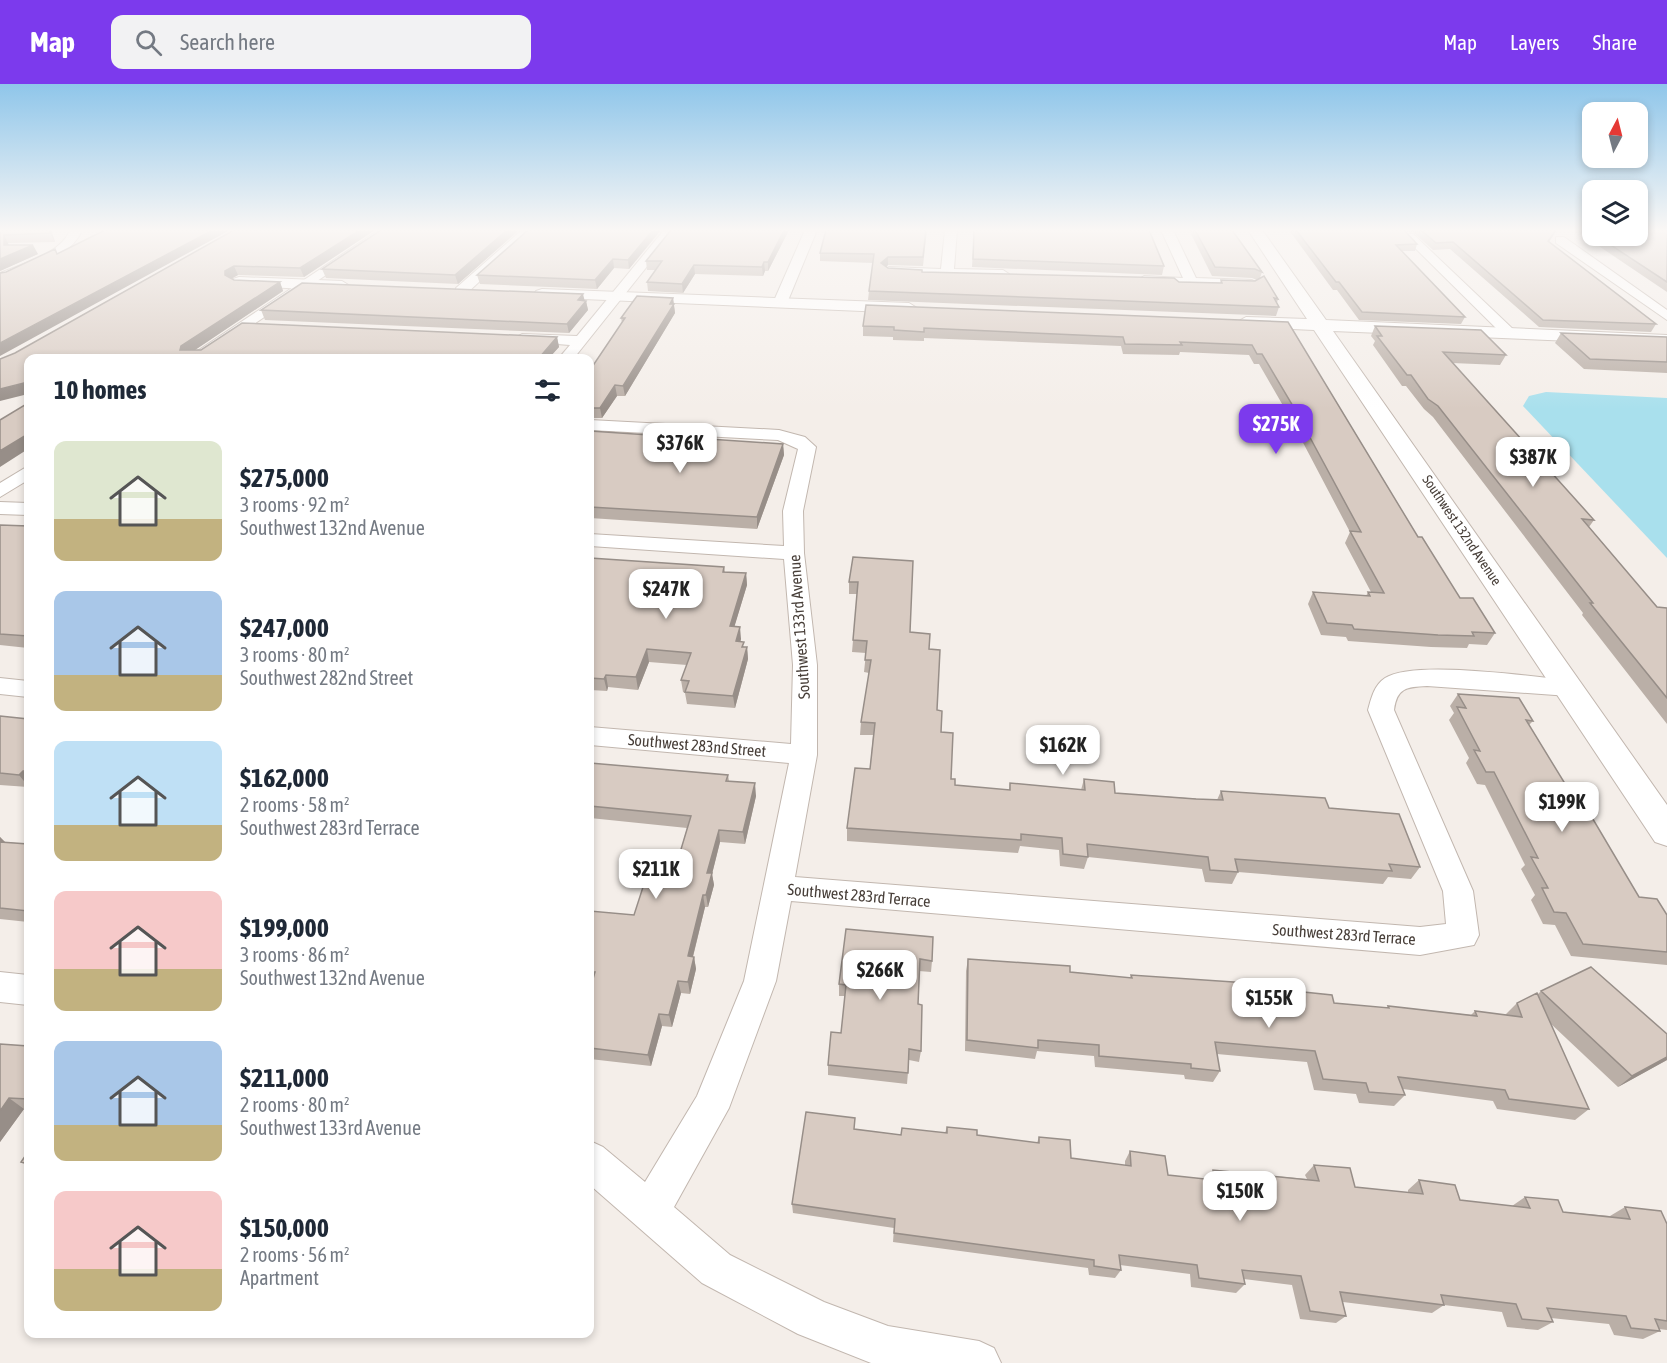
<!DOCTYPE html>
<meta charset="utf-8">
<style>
:root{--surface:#fff;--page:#f2f2f3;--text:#1f2937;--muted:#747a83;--accent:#7c3aed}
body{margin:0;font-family:"Asap Condensed",sans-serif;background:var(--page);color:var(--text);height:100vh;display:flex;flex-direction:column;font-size:22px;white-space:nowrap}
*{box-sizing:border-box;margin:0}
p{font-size:20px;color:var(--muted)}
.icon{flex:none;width:33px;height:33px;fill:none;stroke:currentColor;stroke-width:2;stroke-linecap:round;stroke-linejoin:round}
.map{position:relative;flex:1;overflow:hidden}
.sheet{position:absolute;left:24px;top:270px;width:570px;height:984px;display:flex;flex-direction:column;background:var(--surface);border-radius:12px;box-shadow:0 3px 9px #0003}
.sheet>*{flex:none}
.needle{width:39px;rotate:7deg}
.tools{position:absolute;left:1582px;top:18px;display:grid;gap:12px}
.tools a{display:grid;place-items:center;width:66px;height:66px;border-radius:12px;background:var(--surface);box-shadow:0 3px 9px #0003;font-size:30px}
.price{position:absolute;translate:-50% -51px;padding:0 14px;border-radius:12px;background:#fff;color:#222;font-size:20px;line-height:39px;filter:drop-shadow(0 2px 3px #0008)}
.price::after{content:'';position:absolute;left:50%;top:36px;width:18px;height:14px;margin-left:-9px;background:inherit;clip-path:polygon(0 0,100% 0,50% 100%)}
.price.active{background:var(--accent);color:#fff}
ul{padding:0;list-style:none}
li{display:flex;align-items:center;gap:18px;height:150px;padding:0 30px}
li span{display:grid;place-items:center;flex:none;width:168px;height:120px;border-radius:12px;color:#555}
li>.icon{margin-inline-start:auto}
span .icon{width:72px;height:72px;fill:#fffc;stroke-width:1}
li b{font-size:26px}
h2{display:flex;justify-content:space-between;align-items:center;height:72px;padding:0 30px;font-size:26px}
header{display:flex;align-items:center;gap:36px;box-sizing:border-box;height:84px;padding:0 30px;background:var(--accent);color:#fff}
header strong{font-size:28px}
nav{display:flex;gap:33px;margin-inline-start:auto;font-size:21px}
.search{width:420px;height:54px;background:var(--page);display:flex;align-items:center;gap:15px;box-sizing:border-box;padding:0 21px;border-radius:12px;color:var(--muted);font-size:22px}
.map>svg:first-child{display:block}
.water{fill:#a9e0ed}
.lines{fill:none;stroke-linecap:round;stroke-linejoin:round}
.minor-casing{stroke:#c2b7af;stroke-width:2}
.tertiary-casing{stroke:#c2b7af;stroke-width:2}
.minor{fill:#fff;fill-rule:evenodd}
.tertiary{fill:#fff;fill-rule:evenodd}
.wall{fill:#baafa7}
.shaded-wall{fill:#978e88}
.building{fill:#d8cbc2;stroke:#978e88;stroke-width:1.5}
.labels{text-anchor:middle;stroke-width:4.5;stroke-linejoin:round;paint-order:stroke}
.far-street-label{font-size:14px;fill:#473e38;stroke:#fff}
.street-label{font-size:16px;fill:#473e38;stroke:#fff}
</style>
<header>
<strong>Map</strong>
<div class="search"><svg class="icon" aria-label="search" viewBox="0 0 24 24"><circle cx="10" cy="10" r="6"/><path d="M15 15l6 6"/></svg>Search here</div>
<nav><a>Map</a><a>Layers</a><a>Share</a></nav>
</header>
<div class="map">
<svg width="1667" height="1279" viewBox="0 0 1667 1279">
<rect width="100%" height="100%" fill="#f4eee9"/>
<path class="water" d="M1546 308 1667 314V474L1523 322 1529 312Z"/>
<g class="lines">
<g class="minor-casing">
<path id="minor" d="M70 146H82C73 171 25 192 0 198V189C22 180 61 170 70 146Z
M379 146H392L204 274H187Z
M522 146H535L466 210H456V204Z
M664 146H676L574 274H559L570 261 517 257 515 254 522 250 577 252Z
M805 146H817L787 219 785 222H775L773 219Z
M945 146H957L954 185 1003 186 1009 190 1008 193 889 191 883 187 889 183 941 185Z
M1161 146H1173L1196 194 1252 196 1259 200 1252 204 1139 199 1138 196 1144 192 1183 194Z
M1405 150H1413L1515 247 1517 250 1515 253H1505L1405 154Z
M1556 153H1564L1667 226V236L1556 159Z
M590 336 779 346 805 353 816 363 803 427 804 469 817 581V671L795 793 1420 843 1446 840 1443 807 1368 626C1371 615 1374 601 1385 594 1414 575 1532 593 1569 596L1578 598 1581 604 1578 610 1569 612 1427 602C1406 603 1397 604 1394 626L1473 807 1479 851 1474 861 1420 871 791 817 776 897 729 1024 674 1123 730 1171 824 1218 888 1242 979 1257 994 1264 1001 1279H871L798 1250 702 1199 590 1101V1057L603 1063 645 1098 697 1012 744 897 789 679 590 661V643L791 660 793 581 784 475 590 462V450L784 462 783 427 798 365 778 356 590 346Z
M28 382V396L0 413V399Z
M0 418 28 419V431L0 430Z
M0 594 28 597V613L0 610Z
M0 888 28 891V921L0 918Z"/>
</g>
<g class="tertiary-casing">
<path id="tertiary" d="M1248 146H1262L1326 236 1667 251V261L1333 247 1667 721V762L1655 758 1314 246 1246 243 1237 238 1246 233 1307 235Z
M239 193 342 197 350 202 342 207 233 201 231 198 233 195Z
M542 205 909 219 917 224 909 229 536 213 534 210 536 207Z"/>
</g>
<use href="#minor" class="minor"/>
<use href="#tertiary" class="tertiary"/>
</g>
<path class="wall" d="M0 146H51L55 158 8 159 9 161 38 170 0 187Z
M234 146H375L304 193 238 191 231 195 234 196 280 198 283 207 195 266 557 253 559 263 549 274H28L15 269Z
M519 146 458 200 326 194 322 185Z
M661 146 629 185 614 184 597 205 480 200 477 191Z
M789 146 768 187H765L763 192 695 190 683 209 648 207 647 198 656 186H647L646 177Z
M927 146 923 182 888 181 886 183 888 184 922 188 1220 199 1221 196 1255 197 1257 196 1252 194 1212 192 1189 146H1232L1262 188 1260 194 1278 215 1277 219 1279 223 1276 232 868 216 869 207 873 179 820 177V169Z
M974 146 1164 182 1162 191 972 183Z
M1289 146H1557L1549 158 1656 240 1651 248 1539 243 1450 165 1433 166 1413 148H1406L1417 160 1415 167H1402L1465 233 1461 240 1359 236 1337 206H1333Z
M1575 146H1593V152H1638L1667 146V208Z
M673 214 675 229 625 312H617L602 334H590V286L622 239 621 234Z
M585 217H586L588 226 569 249 265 236 261 226Z
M1288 238 1418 453 1460 514 1495 549 1487 561 1469 560 1467 564 1431 563 1348 557 1346 553 1321 551 1308 520 1313 508 1366 512 1368 508H1371L1345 459 1350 448 1289 332 1259 280H1254L1249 271 1180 268 1179 271 1123 270 1121 262 924 254V257L893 256V253L863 252V242Z
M1375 242 1506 271 1500 281 1452 279 1594 436 1589 443 1657 523 1667 524V640L1582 531 1583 529 1433 333 1424 325 1406 302H1402L1373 261 1375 257 1371 252Z
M1561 249 1667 253V289L1584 285 1555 259Z
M590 337 591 338 593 348 783 360 784 371 757 445 590 434Z
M0 441 28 442V564L0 561Z
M853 473 910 548 929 565 937 626 951 695 955 701 1009 706 1010 699 1081 706 1084 695 1115 709 1217 716 1221 707 1329 724 1420 783 1411 795 1388 793 1383 800 1238 788 1232 800 1205 798 1202 785 1088 773 1084 785 1060 782 1059 766 1020 762 1018 769 847 757V744L870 685 873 651H860L861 638 869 589 864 588 866 569 852 568 857 510H849V498Z
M590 474 724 483 725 488 746 489 747 501 734 543 741 555 740 558 744 563H747L748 575 735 624 687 620 685 609 683 608 681 596 687 581 649 578 638 606 608 603 607 607 590 606Z
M1458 610 1533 637 1529 641 1567 703 1639 813 1667 831V881L1571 872 1555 841 1543 840 1531 816 1535 811 1521 785 1525 781 1485 701 1477 700 1466 679 1469 674 1449 636 1454 629 1450 622Z
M0 632 28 635V703L0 701Z
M590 679 728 691 729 697 756 712 745 760 720 758 712 790 714 801 708 823H705L693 873H694L696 885 690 910 681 909 672 943 662 942 651 982 590 975V905L592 897 591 895H590V827L634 831 679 772 687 744 590 734Z
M0 753 5 758 28 760V838L0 835Z
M846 845 932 877 931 888 919 887 918 920 921 967 919 978 909 976 907 1000 828 991V981L841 949 845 912H839V900Z
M968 875 1070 888 1130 894 1131 891 1264 904 1334 919 1386 924 1388 922 1471 931 1475 927 1505 931 1517 919 1538 910 1541 907 1667 976 1618 1003 1550 939 1589 1025 1575 1036 1497 1025 1493 1017 1403 1005 1405 1011 1394 1022 1359 1019 1356 1010 1314 1006 1307 978 1217 970 1220 987 1213 998 1185 995 1184 991 1095 983 1094 972 1037 967 1035 975 965 967 966 887Z
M0 960 28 962V1025H24L0 1058Z
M947 1043 977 1051 1037 1059 1039 1053 1071 1074 1125 1082V1077L1130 1067 1168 1091 1206 1095 1213 1086 1307 1095 1305 1091 1314 1081 1355 1103 1408 1109V1106L1419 1096 1460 1116 1512 1122 1525 1113 1563 1128 1610 1132 1625 1123 1667 1140V1246L1659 1245 1660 1247 1643 1255 1614 1251 1609 1240 1551 1234 1553 1238 1538 1246 1507 1243 1502 1228 1444 1221 1432 1229 1343 1218 1346 1232 1336 1239 1300 1235 1292 1201 1244 1195 1245 1200 1236 1209 1191 1203 1190 1190 1120 1181 1121 1186 1115 1194 1089 1191 1088 1184 893 1158 894 1144 793 1129 792 1120 855 1045 901 1051 945 1049Z"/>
<path class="shaded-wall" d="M49 146H51L55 158 50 149Z
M213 146H230L0 272V259Z
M360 146H375L304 193 300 184Z
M507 146H519L458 200 455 191Z
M653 146H661L629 185 628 176Z
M784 146H789L768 187V178Z
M1556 146H1557L1544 164 1548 157Z
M4 151 8 159 9 169 4 161Z
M33 161 38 170 0 187V175Z
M888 173V181L881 188V179Z
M613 175 614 184 597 205 595 196Z
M764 178 765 187 763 192 762 183Z
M694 181 695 190 683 209 682 200Z
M234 182 238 191 229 196 225 191V187Z
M280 198 283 207 186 272 180 266 181 262Z
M583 210 585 218 586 217 588 226 569 249 567 240 578 216Z
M673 214 675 229 625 312 623 302Z
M557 253 559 263 549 274H539Z
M28 298V310L0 317V305Z
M615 301 617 312 602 334 600 324Z
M591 338 593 348 590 353V339Z
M28 350V365L0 383V367Z
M783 360 784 371 757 445V433Z
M746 489 747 501 731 554 730 542Z
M740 543 741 555 737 569 736 557Z
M747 563 748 575 735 624 733 612Z
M647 565 649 578 638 606 636 593Z
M606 591 608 603 607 607 604 595Z
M23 687 28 693V702L19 691Z
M755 699 756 712 745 760 743 748Z
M719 746 720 758 712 790 714 801 708 823 706 811 707 789Z
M0 753 9 762 0 767Z
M703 811 705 823 690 884 688 872Z
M694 873 696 885 690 910 688 898Z
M678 897 681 909 672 943 669 931Z
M659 930 662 942 651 982 648 971Z
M1667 973V976L1618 1003 1632 992Z
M9 1014 24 1025 0 1058V1027Z"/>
<path class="building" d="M0 146H49L50 149 4 151V161H33L0 175Z
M105 146H213L0 259V189L6 188 55 165 57 170Z
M234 146H360L300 184 234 182 225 187V191L234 196 280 198 181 262 180 266H201L242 239 557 253 539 274H28V298L0 305V275L15 269Z
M381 146H507L455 191 322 185Z
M528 146H653L628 176 613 175 595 196 477 191Z
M671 146H784L768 178H764L762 183 694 181 682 200 647 198 662 177H646Z
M826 146H926L923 173H888L881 179 888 184 922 186V188L1174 194 1179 198 1222 199 1221 196 1255 197 1264 192 1278 215 1274 214 1279 223 869 207 874 170 820 169Z
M974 146H1149L1164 182 973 175Z
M1195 146H1232L1262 188 1255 185 1215 183Z
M1296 146H1406L1405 147 1417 160 1396 161 1465 233 1362 228 1339 198H1336Z
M1421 146H1556L1548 157 1656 240 1543 236 1453 158 1436 159Z
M1638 146H1667V198L1597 152H1638Z
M302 199 583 210 578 216 586 217 567 240 261 226Z
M637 212 673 214 670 220H674L623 302 615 301 600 324H590V286L625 234H621Z
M866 221 1288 238 1418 453H1422L1460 514H1473L1495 549 1472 548 1474 552 1438 551 1354 545 1352 541 1327 539 1313 508 1370 512 1368 508 1384 509 1350 447 1361 448 1293 322 1262 270H1257L1252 261 1180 258 1182 261 1125 260 1123 253 924 244V248L894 246V243L863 242Z
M1375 242 1481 246 1506 271 1443 268 1594 436 1582 435 1657 523 1667 524V614L1590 519H1593L1438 322 1428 315 1411 291H1407L1377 252H1382Z
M1561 249 1667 253V278L1590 275Z
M28 319V350L0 367V336Z
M590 347 783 360 757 433 590 423Z
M0 441 28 442V552L0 550Z
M853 473 913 477 910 548 930 550 929 565 940 566 937 626 942 627 941 648 953 649 951 695H955V701L1010 706V699L1085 706 1084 695 1114 698 1115 709 1196 715 1223 716 1221 707 1325 714 1329 724 1399 730 1420 783 1389 780 1392 787 1235 775 1238 788 1210 786 1208 773 1087 760 1088 773 1063 770 1062 754 1021 750V756L847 744 855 684 870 685 875 639 861 638 871 576H865L867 557 853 556 858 498H849Z
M590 474 724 483 723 488 746 489 730 542 740 543 736 557 744 558 742 563H747L733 612 685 608 689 597 681 596 691 569 647 565 636 593 606 591 604 595 590 594Z
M1458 610 1519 614 1533 637 1526 636 1567 703H1574L1639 813 1657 815 1667 831V868L1583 860 1566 829 1554 828 1542 804H1548L1531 773 1538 774 1494 688H1486L1474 666 1480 667 1457 623 1466 624Z
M0 632 28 635V687H23L19 691 0 689Z
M590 679 728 691 726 697 755 699 743 748 719 746 707 789H712L706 811H703L688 872 694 873 688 898 678 897 669 931 659 930 648 971 590 964V905L595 888H590V827L634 831 654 769 679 772 691 732 590 722Z
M0 758 28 760V827L0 824Z
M846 845 933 853 932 877 920 875 918 920 922 921 921 967 909 965 908 989 828 981 831 948 841 949 846 901 839 900Z
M968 875 1070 882V888L1132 894 1131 891 1263 900 1264 904 1332 911 1334 919 1389 924 1388 922 1477 932 1475 927 1522 933 1517 919 1537 909 1589 1025 1509 1015 1505 1006 1398 993 1405 1011 1369 1008 1366 999 1323 995 1315 967 1215 958 1220 987 1191 984V980L1099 972V961L1038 956V964L967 956Z
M1591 883 1667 950V973L1632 992 1541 907Z
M0 960 28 962V1015L9 1014 0 1027Z
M806 1028 855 1034 854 1045 901 1051 902 1044 947 1049V1043L977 1046V1051L1039 1059V1053L1070 1056 1071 1074 1131 1082 1130 1067 1165 1072 1168 1091 1214 1096 1213 1086 1319 1097 1314 1081 1350 1084 1355 1103 1423 1110 1419 1096 1455 1101 1460 1116 1530 1124 1525 1113 1558 1116 1563 1128 1630 1135 1625 1123 1661 1127 1667 1140V1237L1655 1235 1660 1247 1631 1244 1626 1232 1547 1224 1553 1238 1522 1235 1516 1220 1441 1211 1444 1221 1340 1208 1346 1232 1310 1227 1301 1192 1242 1186 1245 1200 1199 1194 1197 1181 1119 1171 1121 1186 1094 1182V1176L894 1149 895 1135 792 1120Z
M28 1068V1080L21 1078Z"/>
<linearGradient id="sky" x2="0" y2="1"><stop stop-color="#8fc6ea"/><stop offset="0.45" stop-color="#faf7f5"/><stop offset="1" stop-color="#faf7f5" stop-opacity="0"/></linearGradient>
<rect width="1667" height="325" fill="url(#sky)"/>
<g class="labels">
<g class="far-street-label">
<text transform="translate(1462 446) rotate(56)" y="5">Southwest 132nd Avenue</text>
</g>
<g class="street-label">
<text transform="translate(799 543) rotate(-94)" y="6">Southwest 133rd Avenue</text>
<text transform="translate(697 661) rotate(5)" y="6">Southwest 283nd Street</text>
<text transform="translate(859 811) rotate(5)" y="6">Southwest 283rd Terrace</text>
<text transform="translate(1344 850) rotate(4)" y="6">Southwest 283rd Terrace</text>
</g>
</g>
</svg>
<div class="tools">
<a><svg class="needle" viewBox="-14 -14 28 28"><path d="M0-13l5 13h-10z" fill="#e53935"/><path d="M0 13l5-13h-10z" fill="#747a83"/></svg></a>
<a><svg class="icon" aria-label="layers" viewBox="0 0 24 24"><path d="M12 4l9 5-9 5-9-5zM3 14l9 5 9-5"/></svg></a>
</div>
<b class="price active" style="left:1276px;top:371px">$275K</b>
<b class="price" style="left:680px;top:390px">$376K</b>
<b class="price" style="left:1533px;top:404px">$387K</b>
<b class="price" style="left:666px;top:536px">$247K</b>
<b class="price" style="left:1063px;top:692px">$162K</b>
<b class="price" style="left:1562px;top:749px">$199K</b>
<b class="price" style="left:656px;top:816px">$211K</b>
<b class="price" style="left:880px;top:917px">$266K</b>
<b class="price" style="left:1269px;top:945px">$155K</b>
<b class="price" style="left:1240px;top:1138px">$150K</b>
<section class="sheet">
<h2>10 homes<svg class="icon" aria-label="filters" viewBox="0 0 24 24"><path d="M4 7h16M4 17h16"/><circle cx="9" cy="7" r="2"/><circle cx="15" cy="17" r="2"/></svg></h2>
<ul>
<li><span style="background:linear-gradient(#dfe7d0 65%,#c2b280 0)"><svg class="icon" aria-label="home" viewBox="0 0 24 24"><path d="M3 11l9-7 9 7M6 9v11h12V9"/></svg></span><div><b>$275,000</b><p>3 rooms · 92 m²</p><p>Southwest 132nd Avenue</p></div></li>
<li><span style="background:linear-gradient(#a9c7e8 70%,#c2b280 0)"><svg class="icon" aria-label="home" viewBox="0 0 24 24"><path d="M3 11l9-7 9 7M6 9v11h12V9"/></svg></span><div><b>$247,000</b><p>3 rooms · 80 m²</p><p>Southwest 282nd Street</p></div></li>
<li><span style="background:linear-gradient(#bfe0f5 70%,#c2b280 0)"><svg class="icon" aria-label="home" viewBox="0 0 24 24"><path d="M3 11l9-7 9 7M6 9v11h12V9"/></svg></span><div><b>$162,000</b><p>2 rooms · 58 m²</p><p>Southwest 283rd Terrace</p></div></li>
<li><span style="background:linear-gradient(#f6c9c9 65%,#c2b280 0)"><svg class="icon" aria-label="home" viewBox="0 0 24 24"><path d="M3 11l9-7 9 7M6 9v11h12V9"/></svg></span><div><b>$199,000</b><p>3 rooms · 86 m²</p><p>Southwest 132nd Avenue</p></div></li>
<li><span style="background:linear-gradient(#a9c7e8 70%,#c2b280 0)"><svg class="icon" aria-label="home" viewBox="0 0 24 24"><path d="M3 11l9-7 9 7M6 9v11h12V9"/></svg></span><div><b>$211,000</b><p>2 rooms · 80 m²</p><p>Southwest 133rd Avenue</p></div></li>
<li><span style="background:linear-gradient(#f6c9c9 65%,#c2b280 0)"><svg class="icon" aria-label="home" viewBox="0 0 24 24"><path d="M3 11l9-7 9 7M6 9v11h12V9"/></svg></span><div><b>$150,000</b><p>2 rooms · 56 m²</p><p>Apartment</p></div></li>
</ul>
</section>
</div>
